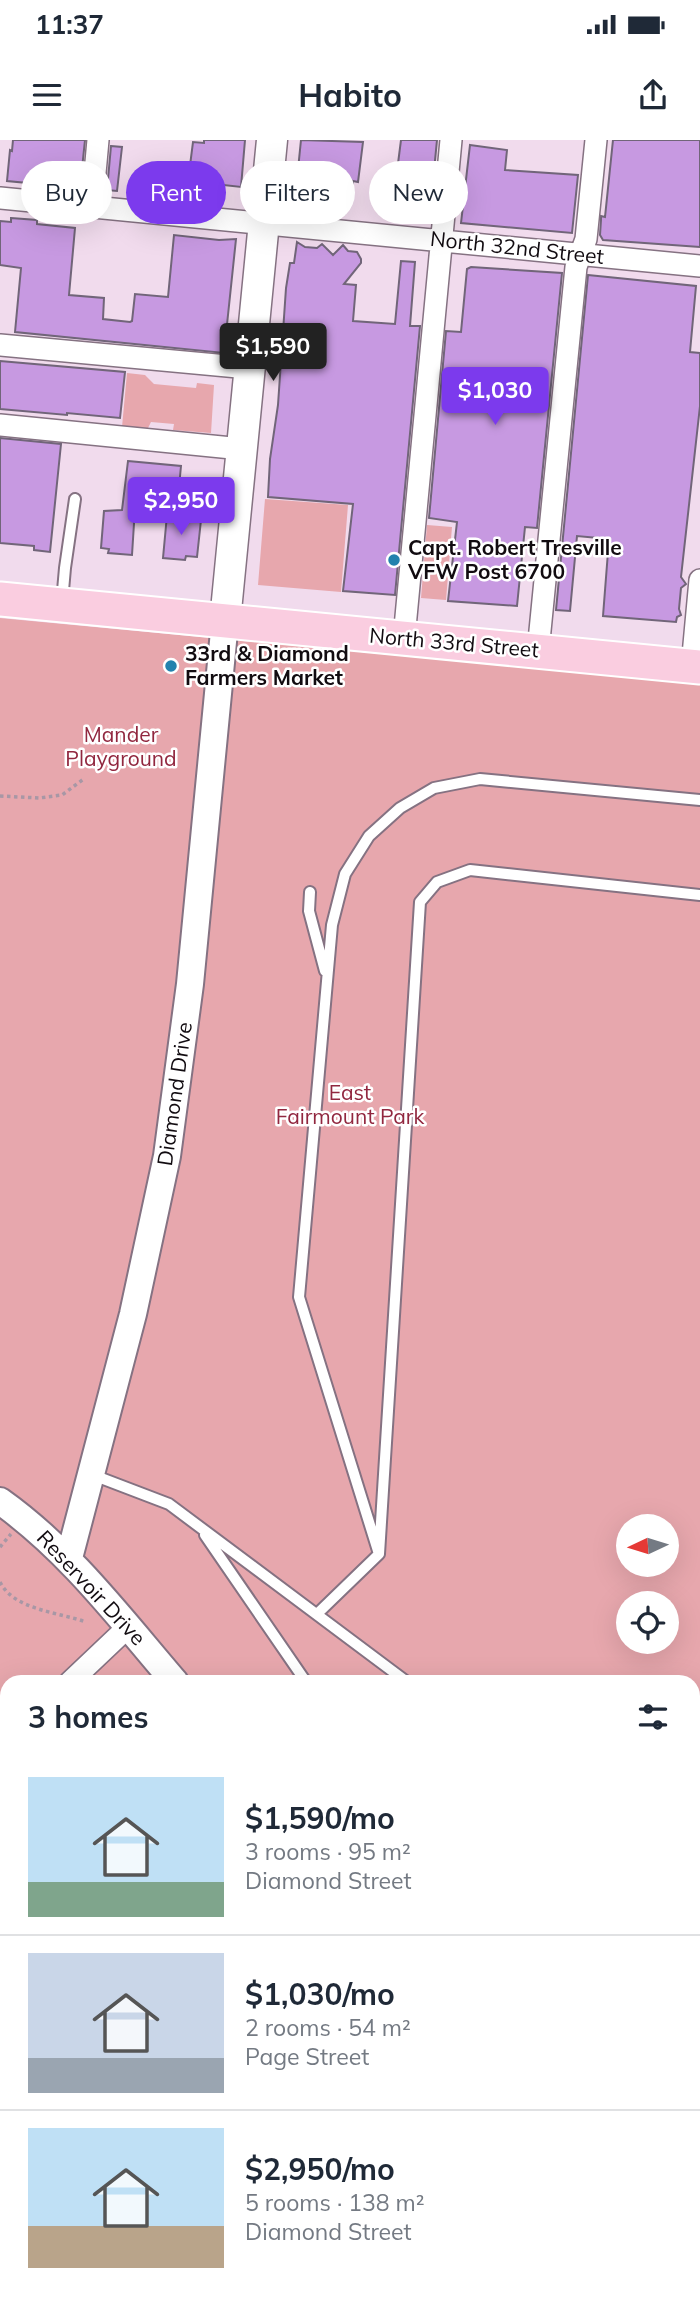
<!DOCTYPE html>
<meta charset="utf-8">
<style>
:root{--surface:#fff;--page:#f2f2f3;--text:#1f2937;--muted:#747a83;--line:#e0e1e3;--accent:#7c3aed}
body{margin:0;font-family:Mulish,sans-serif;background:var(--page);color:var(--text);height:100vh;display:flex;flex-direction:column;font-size:26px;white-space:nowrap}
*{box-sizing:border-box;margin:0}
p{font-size:23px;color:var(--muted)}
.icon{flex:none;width:38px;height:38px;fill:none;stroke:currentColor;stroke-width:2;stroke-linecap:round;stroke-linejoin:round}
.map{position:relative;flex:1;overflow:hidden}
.drawer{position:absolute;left:0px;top:1535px;width:700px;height:625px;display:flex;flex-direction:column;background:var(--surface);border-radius:21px 21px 0 0;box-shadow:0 7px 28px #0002}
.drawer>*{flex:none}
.banner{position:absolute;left:21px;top:21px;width:658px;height:63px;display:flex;gap:14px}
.needle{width:46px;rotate:266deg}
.controls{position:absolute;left:616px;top:1374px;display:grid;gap:14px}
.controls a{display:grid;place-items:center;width:63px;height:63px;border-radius:50%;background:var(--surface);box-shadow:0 7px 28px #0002;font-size:35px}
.price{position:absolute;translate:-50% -60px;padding:0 16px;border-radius:7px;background:var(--accent);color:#fff;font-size:23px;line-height:46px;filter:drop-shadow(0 2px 4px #0008)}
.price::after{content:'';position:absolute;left:50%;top:42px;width:21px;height:16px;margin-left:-10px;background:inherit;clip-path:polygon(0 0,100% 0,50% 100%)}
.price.selected{background:#222;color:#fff}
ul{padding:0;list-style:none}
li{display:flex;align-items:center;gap:21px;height:175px;padding:0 28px}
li+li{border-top:2px solid var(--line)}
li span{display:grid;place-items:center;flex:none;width:196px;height:140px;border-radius:0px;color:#555}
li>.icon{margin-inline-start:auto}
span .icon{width:84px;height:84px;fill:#fffc;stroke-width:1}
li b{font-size:30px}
h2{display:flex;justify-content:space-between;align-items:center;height:84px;padding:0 28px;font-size:30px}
.chip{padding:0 24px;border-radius:32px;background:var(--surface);box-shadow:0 7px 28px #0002;font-size:24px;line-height:63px}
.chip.selected{background:var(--accent);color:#fff}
.status{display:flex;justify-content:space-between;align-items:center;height:49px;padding:0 35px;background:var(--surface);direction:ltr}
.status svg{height:19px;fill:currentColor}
header{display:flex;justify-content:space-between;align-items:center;height:91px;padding:0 28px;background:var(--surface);font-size:32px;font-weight:700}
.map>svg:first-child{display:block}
.green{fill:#e7a7ad;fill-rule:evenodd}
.water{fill:#9484cf}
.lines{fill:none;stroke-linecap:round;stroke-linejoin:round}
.stream{stroke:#9484cf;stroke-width:5}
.building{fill:#c799e1;stroke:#716579;stroke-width:2}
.service-casing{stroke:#857282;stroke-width:14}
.minor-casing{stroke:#857282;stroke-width:24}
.tertiary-casing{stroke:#857282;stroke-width:30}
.secondary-casing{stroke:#857282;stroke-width:33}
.primary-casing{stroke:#fff;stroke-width:37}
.path{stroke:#a897a5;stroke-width:3.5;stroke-dasharray:3.5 3.5;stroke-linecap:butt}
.service{stroke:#fff;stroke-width:10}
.minor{stroke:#fff;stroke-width:21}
.tertiary{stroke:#fff;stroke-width:26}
.secondary{stroke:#fff;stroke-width:30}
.primary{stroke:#facde0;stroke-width:33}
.poi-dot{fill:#2282ae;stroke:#fff;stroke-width:2.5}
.labels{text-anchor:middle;stroke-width:5;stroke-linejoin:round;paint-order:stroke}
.street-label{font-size:21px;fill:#110b10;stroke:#fff}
.poi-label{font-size:21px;font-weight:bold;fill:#110b10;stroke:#fff;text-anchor:start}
.park-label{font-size:21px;fill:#91273f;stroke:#fff}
</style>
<div class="status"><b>11:37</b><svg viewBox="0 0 49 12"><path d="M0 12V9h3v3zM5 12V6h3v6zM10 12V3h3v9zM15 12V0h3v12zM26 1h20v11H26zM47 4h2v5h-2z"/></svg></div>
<header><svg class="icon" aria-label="menu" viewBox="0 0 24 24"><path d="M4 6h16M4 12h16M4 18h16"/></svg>Habito<svg class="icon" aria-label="share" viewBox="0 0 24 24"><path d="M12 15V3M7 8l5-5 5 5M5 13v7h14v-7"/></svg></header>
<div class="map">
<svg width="700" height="2158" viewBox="0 0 700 2158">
<rect width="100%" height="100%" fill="#f1dbed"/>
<path class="green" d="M127 233 145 235 154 244 196 248 197 243 214 245 211 293 173 290 174 284 151 282 148 288 122 287Z
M265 359 348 365 341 452 258 445Z
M427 385 452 387 446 460 421 458Z
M0 478 700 544V2158H0ZM628 1386H667V1424H628ZM628 1463H667V1502H628ZM7 1542H693V2152H7Z"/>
<path class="water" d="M700 1764V2158H569L568 2153 693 2152V1766Z"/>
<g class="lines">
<path class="stream" d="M123 2152 124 2158"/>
</g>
<path class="building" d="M13 0H85L80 48 7 41 10 10 12 11Z
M204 0H245L241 47 188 41 193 2 204 3Z
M301 0 363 2 358 42 353 41 351 57H347L345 74 294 69Z
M401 0H437L429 82 391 78Z
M613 0H700V107L603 100 600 95 601 80V76L605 77Z
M470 5 507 10 505 30 578 35 572 93 461 83Z
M111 6 122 7 117 51 107 50Z
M11 78 37 80V84L75 88 69 155 104 158 103 179 130 182 132 181 135 154 168 157 174 95 219 100 236 99 224 213 15 192 21 128 0 125V81L11 82Z
M297 102 305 107 317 108 322 104 333 115 343 105 348 111 357 112 361 119V123L344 144 356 145 353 181 395 184 401 121 415 122 410 186H420L395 455 343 451 353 364 268 357 270 319 278 265 286 148 290 123H294Z
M471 127 562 133 537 388 525 387 517 466 448 461 457 382 429 378 446 191 461 192 467 129Z
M588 135 696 146 690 212 700 213V266L681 437 686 444 681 448 679 469 681 475 677 477 676 482 603 476 609 399 577 396 570 471 556 470Z
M0 221 125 232 120 278 67 273V275L0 269Z
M0 298 61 304 50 412 34 410V406L0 403Z
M128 321 181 326 178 357 136 352 132 415 108 413 109 409 101 408 104 371 122 370Z
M167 375 189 376V379L201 380 197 417 186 416 185 420 163 418Z"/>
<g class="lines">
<g class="service-casing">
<path id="service" d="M62 462 65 428 75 359
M310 752 309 771 325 831
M93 1335 169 1364 407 1542
M205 1395 306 1542
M379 1414 299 1157 332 785 345 734 369 696 400 668 434 648 480 639 700 660
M318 1473 379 1414 420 762 437 742 470 730 700 755
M693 1649 700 1647
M693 1726 700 1725"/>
</g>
<g class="minor-casing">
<path id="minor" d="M0 58 700 126
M92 66 98 0
M0 205 249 228
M0 285 242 309
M404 498 451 0
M538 511 576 127 586 99 596 0
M692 526 700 440
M70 1542 128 1487
M0 1644 7 1631"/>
</g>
<g class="tertiary-casing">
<path id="tertiary" d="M0 1361C69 1410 120 1478 175 1542
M69 1418 133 1174 167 1016 190 844 225 481
M410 2152 411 2158"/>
</g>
<g class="secondary-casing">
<path id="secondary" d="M225 481 272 0"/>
</g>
<g class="primary-casing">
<path id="primary" d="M0 459 700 527"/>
</g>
<path class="path" d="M0 656 39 658 62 655 85 638
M0 1407 11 1394
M0 1442C14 1470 58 1472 86 1482
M0 1685 7 1666
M148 2152 149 2158
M384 2152 386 2158
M541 2152 542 2158"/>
<use href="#service" class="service"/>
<use href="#minor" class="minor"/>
<use href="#tertiary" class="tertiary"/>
<use href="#secondary" class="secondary"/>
<use href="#primary" class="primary"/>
</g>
<g class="poi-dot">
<circle cx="394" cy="420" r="7"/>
<circle cx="171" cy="526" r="7"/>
</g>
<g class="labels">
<g class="street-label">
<text transform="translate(517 108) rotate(6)" y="7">North 32nd Street</text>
<text transform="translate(454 503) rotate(5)" y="7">North 33rd Street</text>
<text transform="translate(175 954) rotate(-82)" y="7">Diamond Drive</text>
<text transform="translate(91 1448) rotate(47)" y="7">Reservoir Drive</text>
</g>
<g class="poi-label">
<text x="408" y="415">Capt. Robert Tresville<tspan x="408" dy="24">VFW Post 6700</tspan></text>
<text x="185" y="521">33rd &amp; Diamond<tspan x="185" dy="24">Farmers Market</tspan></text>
</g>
<g class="park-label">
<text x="121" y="602">Mander<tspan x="121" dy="24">Playground</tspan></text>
<text x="350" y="960">East<tspan x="350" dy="24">Fairmount Park</tspan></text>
</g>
</g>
</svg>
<div class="controls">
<a><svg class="needle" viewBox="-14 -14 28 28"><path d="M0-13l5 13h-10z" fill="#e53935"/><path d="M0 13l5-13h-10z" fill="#747a83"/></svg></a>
<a><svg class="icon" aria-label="locate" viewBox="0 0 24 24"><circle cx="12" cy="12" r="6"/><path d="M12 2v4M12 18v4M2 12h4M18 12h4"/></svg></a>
</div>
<b class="price selected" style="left:273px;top:243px">$1,590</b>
<b class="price" style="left:495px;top:287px">$1,030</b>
<b class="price" style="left:181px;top:397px">$2,950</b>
<div class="banner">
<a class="chip">Buy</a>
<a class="chip selected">Rent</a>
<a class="chip">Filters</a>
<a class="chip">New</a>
</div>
<section class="drawer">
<h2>3 homes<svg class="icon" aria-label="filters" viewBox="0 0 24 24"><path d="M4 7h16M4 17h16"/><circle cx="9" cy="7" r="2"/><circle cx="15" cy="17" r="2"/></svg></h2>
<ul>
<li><span style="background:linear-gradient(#bfe0f5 75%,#7fa58c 0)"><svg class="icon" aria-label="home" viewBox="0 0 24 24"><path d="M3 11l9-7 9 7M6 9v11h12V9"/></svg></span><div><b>$1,590/mo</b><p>3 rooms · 95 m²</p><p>Diamond Street</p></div></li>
<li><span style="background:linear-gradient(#c9d6e8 75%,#9aa5b1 0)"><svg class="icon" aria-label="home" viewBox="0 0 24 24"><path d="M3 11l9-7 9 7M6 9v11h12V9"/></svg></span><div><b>$1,030/mo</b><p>2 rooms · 54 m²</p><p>Page Street</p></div></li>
<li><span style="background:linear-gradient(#bfe0f5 70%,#b9a48a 0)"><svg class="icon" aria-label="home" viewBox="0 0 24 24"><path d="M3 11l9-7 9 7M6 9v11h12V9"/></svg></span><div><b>$2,950/mo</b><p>5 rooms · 138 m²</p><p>Diamond Street</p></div></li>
</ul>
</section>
</div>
